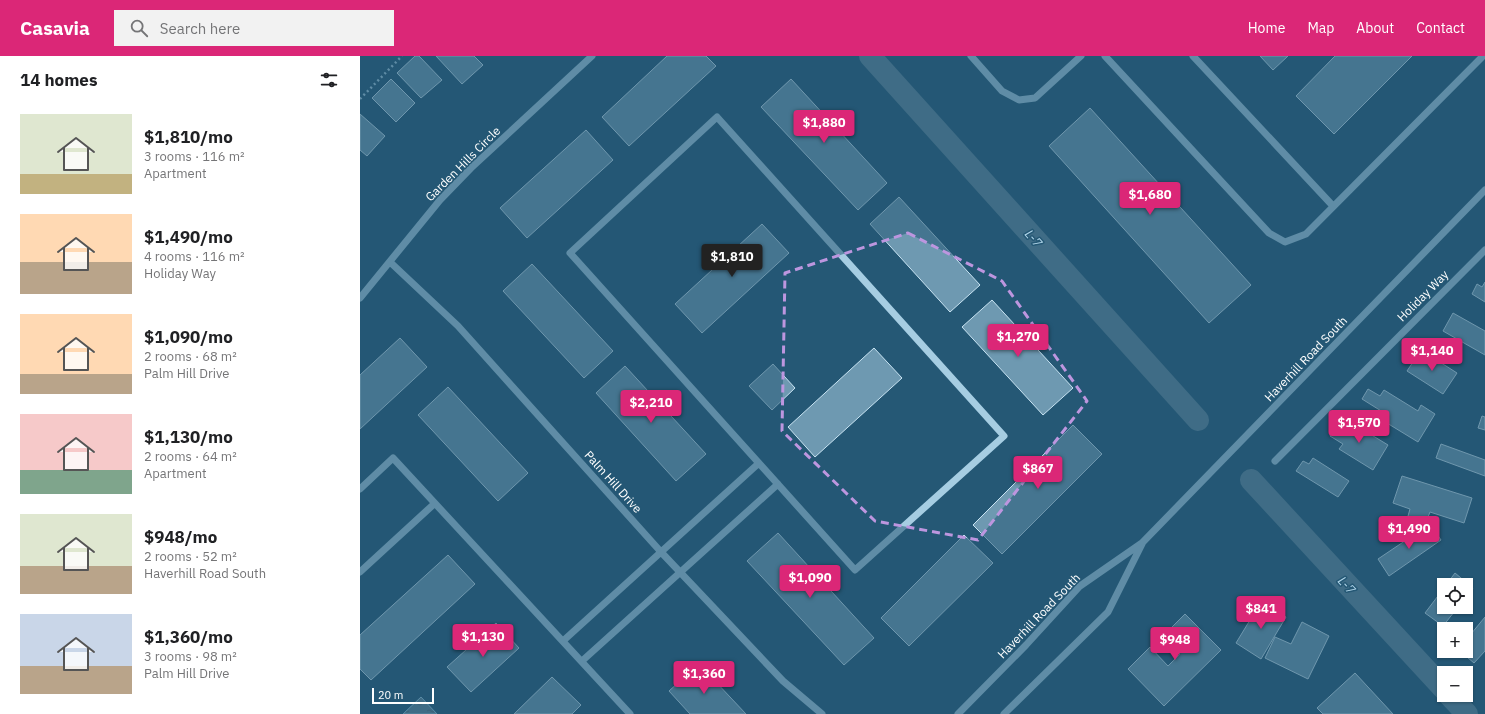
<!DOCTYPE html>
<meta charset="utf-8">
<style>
:root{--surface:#fff;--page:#f2f2f2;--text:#202124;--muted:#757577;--accent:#db2777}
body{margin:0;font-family:"IBM Plex Sans",sans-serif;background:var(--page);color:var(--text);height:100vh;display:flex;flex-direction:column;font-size:15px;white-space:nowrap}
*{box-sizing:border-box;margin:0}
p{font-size:13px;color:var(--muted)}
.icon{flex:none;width:22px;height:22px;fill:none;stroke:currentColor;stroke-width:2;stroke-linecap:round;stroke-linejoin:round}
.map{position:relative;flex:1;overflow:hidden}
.drawer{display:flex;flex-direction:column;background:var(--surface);width:360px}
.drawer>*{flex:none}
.controls{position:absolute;left:1077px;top:522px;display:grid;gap:8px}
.controls a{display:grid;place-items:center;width:36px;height:36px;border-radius:0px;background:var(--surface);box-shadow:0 1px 3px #0004;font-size:20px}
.scale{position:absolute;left:12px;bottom:10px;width:62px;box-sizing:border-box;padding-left:4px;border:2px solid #fff;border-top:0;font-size:11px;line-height:14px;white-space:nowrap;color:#fff;-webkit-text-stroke:3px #255875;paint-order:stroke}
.price{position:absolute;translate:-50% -34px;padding:0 9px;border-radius:4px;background:var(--accent);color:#fff;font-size:13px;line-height:26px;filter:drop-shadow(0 1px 2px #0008)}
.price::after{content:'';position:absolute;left:50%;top:24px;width:12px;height:9px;margin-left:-6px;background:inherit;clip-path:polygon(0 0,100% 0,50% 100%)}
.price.current{background:#222;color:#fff}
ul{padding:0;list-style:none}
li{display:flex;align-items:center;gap:12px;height:100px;padding:0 20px}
li span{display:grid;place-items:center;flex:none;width:112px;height:80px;border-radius:0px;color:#555}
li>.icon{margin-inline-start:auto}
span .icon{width:48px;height:48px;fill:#fffc;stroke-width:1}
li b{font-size:17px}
h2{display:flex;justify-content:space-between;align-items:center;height:48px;padding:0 20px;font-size:17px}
header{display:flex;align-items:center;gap:24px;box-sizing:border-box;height:56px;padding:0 20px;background:var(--accent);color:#fff}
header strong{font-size:19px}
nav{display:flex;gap:22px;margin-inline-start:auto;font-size:14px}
.search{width:280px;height:36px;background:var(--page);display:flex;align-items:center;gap:10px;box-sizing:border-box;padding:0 14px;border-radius:0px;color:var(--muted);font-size:15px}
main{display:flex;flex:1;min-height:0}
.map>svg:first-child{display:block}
.water{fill:url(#water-ripples);stroke:#9acae3}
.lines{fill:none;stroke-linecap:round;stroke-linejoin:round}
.canal{stroke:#60859b;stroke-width:22}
.building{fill:#6e99b1;stroke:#c8e3f2}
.path{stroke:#a6cde2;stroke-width:2.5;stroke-dasharray:2 3;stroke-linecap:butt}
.minor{stroke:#a6cde2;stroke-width:7}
.marked{fill:none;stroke:#bd96df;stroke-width:3;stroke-dasharray:8 5;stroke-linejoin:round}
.labels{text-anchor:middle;stroke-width:3;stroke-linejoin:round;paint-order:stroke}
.street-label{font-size:12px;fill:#fff;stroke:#255875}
.water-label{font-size:13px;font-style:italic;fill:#b1d6ea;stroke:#255875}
</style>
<header>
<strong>Casavia</strong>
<div class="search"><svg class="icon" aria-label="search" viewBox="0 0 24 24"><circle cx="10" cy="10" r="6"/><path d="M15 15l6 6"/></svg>Search here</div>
<nav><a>Home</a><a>Map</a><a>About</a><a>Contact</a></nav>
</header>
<main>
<section class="drawer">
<h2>14 homes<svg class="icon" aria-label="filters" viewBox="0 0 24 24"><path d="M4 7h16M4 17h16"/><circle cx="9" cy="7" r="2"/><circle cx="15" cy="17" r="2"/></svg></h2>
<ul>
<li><span style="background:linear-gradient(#dfe7d0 75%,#c2b280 0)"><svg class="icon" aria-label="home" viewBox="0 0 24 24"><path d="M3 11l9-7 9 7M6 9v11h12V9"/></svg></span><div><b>$1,810/mo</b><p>3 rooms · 116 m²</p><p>Apartment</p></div></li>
<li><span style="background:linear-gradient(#ffd9b3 60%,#b9a48a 0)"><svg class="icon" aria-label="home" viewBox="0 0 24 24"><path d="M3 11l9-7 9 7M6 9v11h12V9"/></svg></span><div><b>$1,490/mo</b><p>4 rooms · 116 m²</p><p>Holiday Way</p></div></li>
<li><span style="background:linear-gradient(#ffd9b3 75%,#b9a48a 0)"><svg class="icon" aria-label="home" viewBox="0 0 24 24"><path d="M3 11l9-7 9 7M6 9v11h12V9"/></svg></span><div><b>$1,090/mo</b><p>2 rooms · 68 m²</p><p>Palm Hill Drive</p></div></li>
<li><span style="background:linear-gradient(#f6c9c9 70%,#7fa58c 0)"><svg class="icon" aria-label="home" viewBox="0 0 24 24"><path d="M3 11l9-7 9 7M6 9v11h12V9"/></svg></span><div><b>$1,130/mo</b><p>2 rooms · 64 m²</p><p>Apartment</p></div></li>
<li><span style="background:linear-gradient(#dfe7d0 65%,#b9a48a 0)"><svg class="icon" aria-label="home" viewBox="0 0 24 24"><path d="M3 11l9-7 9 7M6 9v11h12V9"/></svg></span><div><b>$948/mo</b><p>2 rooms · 52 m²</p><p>Haverhill Road South</p></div></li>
<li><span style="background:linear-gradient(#c9d6e8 65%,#b9a48a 0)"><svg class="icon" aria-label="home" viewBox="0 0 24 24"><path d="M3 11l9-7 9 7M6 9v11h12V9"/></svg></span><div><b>$1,360/mo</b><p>3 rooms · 98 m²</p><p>Palm Hill Drive</p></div></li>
</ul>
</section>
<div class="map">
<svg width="1125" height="658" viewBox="0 0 1125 658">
<defs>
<pattern id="water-ripples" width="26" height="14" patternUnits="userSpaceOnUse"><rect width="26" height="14" fill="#60859b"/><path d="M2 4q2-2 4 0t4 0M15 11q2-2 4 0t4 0" fill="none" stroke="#586e7b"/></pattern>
</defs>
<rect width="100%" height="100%" fill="#255875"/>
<path class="water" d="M61 641 77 658H43Z"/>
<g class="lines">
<path class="canal" d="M510 0 838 364
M891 424 1084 633
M1089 639 1107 658"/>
</g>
<path class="building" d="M55 0H59L82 24 61 42 37 17Z
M76 0H114L123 9 102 28Z
M307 0H346L356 10 269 90 242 61Z
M900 0H928L913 14Z
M975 0H1052L974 78 936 40Z
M31 23 55 47 36 66 12 42Z
M431 23 527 127 498 154 401 51Z
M730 52 891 229 849 267 689 90Z
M0 58 25 80 7 100 0 94Z
M226 74 253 104 167 182 140 152Z
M539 141 620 229 590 256 510 168Z
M402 168 429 197 342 277 315 248Z
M172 208 253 295 224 322 143 235Z
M1125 226V246L1112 238 1117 228 1122 231Z
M632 244 713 332 683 359 602 271Z
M1093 257 1125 275V299L1083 275Z
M40 282 67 311 0 373V319Z
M514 292 542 322 455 401 428 371Z
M1061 294 1097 317 1083 338 1047 315Z
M413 308 435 332 412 354 389 330Z
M265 310 346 398 316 425 236 337Z
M88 331 168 417 138 445 58 359Z
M1008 333 1020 340 1024 334 1058 355 1061 349 1075 358 1058 386 1022 364 1026 358 1002 343Z
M1122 360 1125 361V374L1118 372Z
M987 364 1028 389 1013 414 979 393 983 388 970 380 976 369 982 372Z
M713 369 742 398 642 498 613 469Z
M1081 388 1125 404V420L1076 402Z
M953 402 989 425 978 441 936 415 943 405 949 408Z
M1042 420 1112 442 1104 467 1070 456 1066 466 1048 460 1050 453 1033 447Z
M1070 468 1081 484 1029 520 1018 503Z
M418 477 514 582 484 609 387 505Z
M604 479 633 507 549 590 521 562Z
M88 499 115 528 11 624 0 613V579Z
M1095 517 1113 532 1106 541V529H1086Z
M1084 532V551H1098L1083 570 1065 557Z
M901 546 926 561 901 603 876 587Z
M825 558 861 594 804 650 768 613 790 591 808 610 820 598 803 580Z
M1125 561V595L1114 607 1100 595H1106V584Z
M942 566 969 580 948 623 905 602 915 581 931 588Z
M136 567 159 592 111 636 87 611Z
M339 608 386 658H330L309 635Z
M995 617 1033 658H963L957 652Z
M192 621 221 649 212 658H154Z"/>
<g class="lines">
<path class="path" d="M0 43 42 0"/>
<path class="minor" d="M611 0 642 35 659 44 675 42 721 0
M745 0 909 177 925 186 946 178 1123 0
M833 0 973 150
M357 61 644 380 495 514 210 197Z
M30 206 98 270 301 496 423 625 462 658
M0 242 80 144 111 112 232 0
M915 405 1125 194
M0 433 33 402 270 658
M0 516 74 448
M203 585 399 407
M222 605 418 428
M598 658 666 589 720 530 782 487 1125 134
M644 658 748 556 782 488"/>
</g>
<path d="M0 0H1125V658H0ZM548 177 642 225 727 345 618 484 515 465 422 375 425 217Z" fill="#255875" fill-opacity=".55" fill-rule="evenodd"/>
<path class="marked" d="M548 177 642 225 727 345 618 484 515 465 422 375 425 217Z"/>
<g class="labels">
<g class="street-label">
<text transform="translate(103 108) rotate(-45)" y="4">Garden Hills Circle</text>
<text transform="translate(1063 240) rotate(-45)" y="4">Holiday Way</text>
<text transform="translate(946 303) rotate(-46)" y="4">Haverhill Road South</text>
<text transform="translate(253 426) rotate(48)" y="4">Palm Hill Drive</text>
<text transform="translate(679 560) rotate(-46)" y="4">Haverhill Road South</text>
</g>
<g class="water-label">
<text transform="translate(674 182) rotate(48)" y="5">L-7</text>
<text transform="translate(987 529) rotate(47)" y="5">L-7</text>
</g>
</g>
</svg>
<div class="controls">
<a><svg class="icon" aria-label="locate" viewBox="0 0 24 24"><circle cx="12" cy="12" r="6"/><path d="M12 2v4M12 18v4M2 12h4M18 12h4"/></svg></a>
<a>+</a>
<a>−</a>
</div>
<div class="scale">20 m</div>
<b class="price" style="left:464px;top:88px">$1,880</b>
<b class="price" style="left:790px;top:160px">$1,680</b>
<b class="price current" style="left:372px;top:222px">$1,810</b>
<b class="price" style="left:658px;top:302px">$1,270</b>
<b class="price" style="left:1072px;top:316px">$1,140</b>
<b class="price" style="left:291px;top:368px">$2,210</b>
<b class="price" style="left:999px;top:388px">$1,570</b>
<b class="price" style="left:678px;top:434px">$867</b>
<b class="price" style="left:1049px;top:494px">$1,490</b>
<b class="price" style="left:450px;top:543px">$1,090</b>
<b class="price" style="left:901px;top:574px">$841</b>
<b class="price" style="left:123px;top:602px">$1,130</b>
<b class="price" style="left:815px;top:605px">$948</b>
<b class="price" style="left:344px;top:639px">$1,360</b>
</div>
</main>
